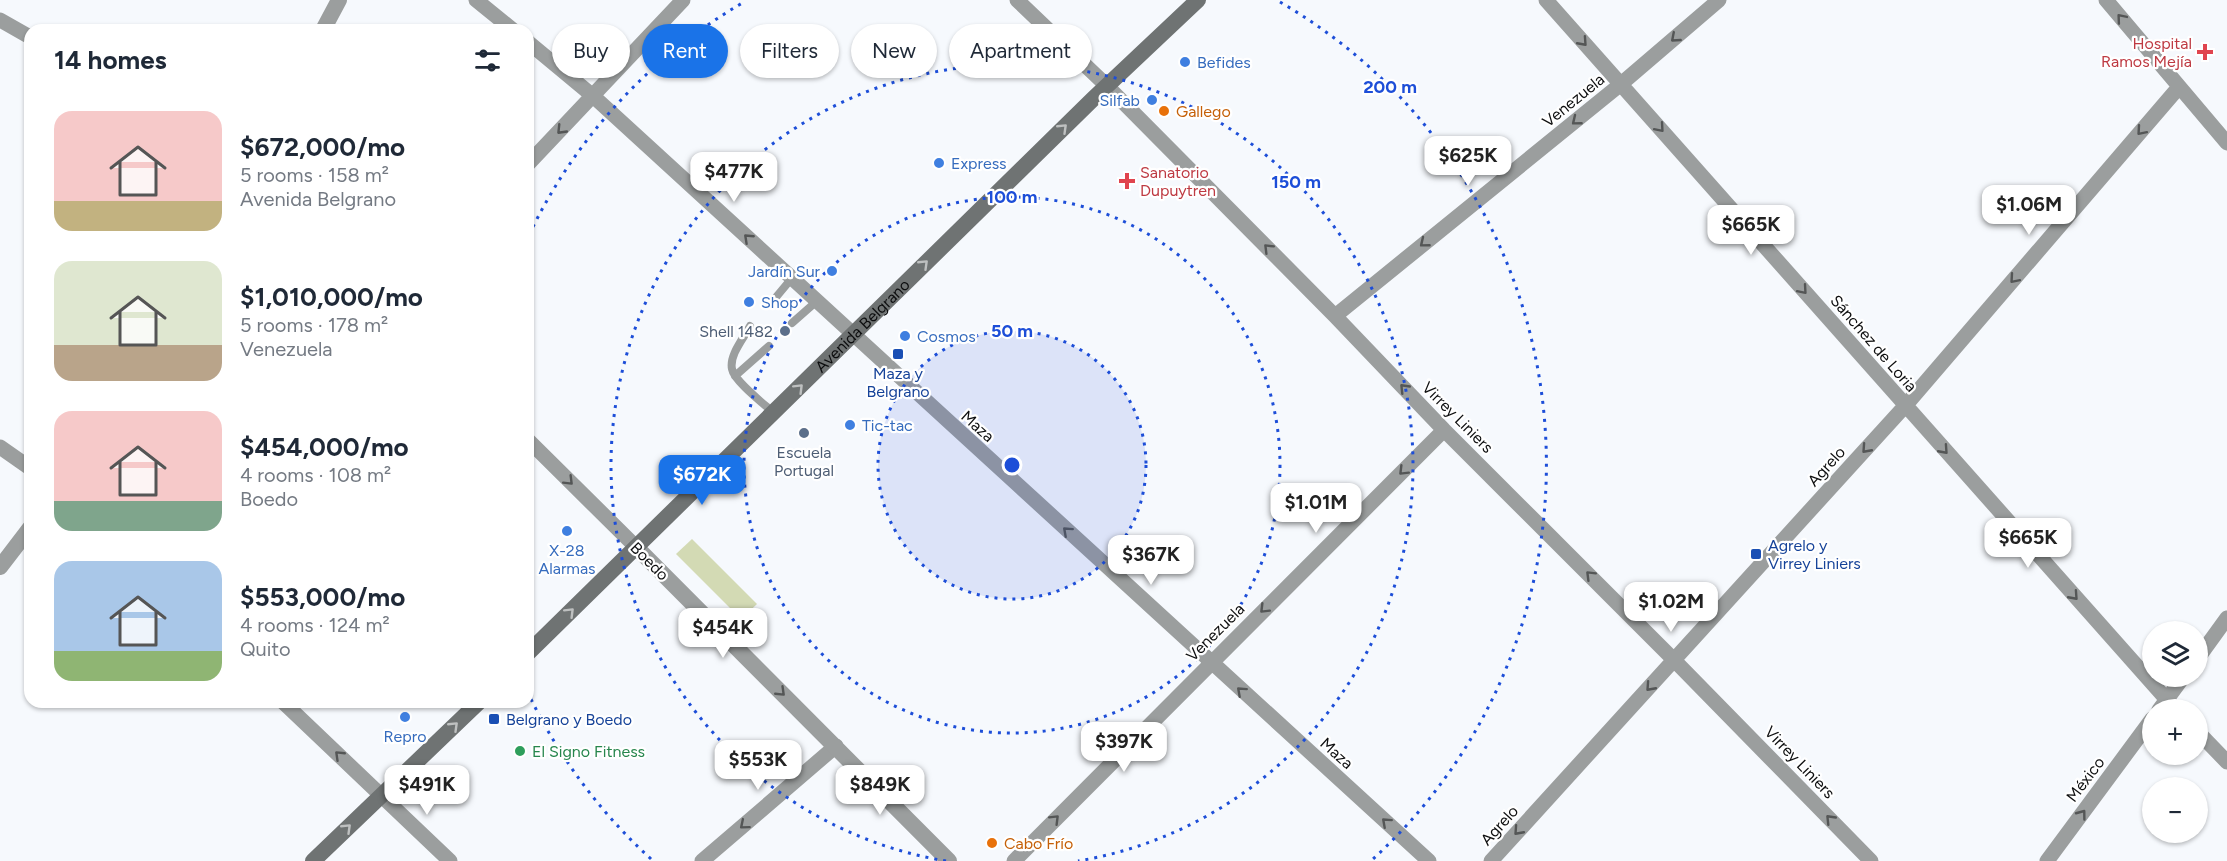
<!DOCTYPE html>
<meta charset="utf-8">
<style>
:root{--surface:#fff;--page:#f6f6f7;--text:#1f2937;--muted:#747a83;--accent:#1a73e8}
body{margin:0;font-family:Figtree,sans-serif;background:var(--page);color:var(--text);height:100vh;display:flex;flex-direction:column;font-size:22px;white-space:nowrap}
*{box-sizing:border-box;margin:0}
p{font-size:20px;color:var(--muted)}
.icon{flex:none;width:33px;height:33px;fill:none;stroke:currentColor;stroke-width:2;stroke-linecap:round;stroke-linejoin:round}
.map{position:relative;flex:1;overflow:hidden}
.drawer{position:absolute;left:24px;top:24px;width:510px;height:684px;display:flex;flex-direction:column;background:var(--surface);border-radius:18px;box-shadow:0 2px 4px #0004}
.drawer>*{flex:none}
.banner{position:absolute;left:552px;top:24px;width:570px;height:54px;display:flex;gap:12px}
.controls{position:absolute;left:2142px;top:621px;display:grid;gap:12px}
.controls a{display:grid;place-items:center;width:66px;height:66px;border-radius:50%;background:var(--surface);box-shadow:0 2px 4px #0004;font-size:30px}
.price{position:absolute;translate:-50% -51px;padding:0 14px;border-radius:12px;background:#fff;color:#222;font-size:20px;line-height:39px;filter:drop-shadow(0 2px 3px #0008)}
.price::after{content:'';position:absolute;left:50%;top:36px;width:18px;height:14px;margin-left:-9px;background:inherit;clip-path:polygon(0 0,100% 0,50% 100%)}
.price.on{background:var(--accent);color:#fff}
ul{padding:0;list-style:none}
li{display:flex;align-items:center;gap:18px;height:150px;padding:0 30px}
li span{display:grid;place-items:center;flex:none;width:168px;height:120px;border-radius:18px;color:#555}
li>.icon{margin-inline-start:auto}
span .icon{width:72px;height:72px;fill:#fffc;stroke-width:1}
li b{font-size:26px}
h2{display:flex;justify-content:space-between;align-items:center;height:72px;padding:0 30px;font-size:26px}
.chip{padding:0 21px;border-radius:27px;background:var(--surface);box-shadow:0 2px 4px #0004;font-size:21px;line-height:54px}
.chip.on{background:var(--accent);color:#fff}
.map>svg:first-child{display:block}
.park{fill:#d3dab4}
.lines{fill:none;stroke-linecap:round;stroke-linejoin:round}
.service{stroke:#9b9e9e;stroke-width:8}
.minor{stroke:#9b9e9e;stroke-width:15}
.tertiary{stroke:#9b9e9e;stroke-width:16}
.secondary{stroke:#6f7373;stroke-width:16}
.oneway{stroke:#545656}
.oneway2{stroke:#bec0c0}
.ring{fill:none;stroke:#1d4ed8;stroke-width:3;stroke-dasharray:3 6}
.health-dot{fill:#e0444e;stroke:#fff;stroke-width:2}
.shop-dot{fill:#3f7fe0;stroke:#fff;stroke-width:2}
.food-dot{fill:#e8710a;stroke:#fff;stroke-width:2}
.service-dot{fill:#5c6f8a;stroke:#fff;stroke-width:2}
.transit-dot{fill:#1a4fb4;stroke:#fff;stroke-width:2}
.leisure-dot{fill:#2e9e5b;stroke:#fff;stroke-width:2}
.labels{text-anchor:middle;stroke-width:4.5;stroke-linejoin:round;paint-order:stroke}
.health-label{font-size:16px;fill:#be3a42;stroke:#fff;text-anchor:end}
.shop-label{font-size:16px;fill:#366cbe;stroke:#fff;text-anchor:start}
.street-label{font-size:16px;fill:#0d0e0f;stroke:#fff}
.food-label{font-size:16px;fill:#c56008;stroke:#fff;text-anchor:start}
.service-label{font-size:16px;fill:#4e5e75;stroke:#fff;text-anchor:end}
.transit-label{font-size:16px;fill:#164399;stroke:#fff;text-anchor:start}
.leisure-label{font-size:16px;fill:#27864d;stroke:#fff;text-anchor:start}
.centre{fill:#1d4ed8;stroke:#fff;stroke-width:3}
.ring-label{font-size:18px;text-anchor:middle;font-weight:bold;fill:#1d4ed8;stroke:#fff;stroke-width:4.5;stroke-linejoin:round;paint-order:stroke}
</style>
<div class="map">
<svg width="2227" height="861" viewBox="0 0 2227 861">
<rect width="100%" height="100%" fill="#f6f9fd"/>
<path class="park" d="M692 539 757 604 741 619 676 554Z"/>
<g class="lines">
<path class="service" d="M772 302 792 278
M792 323 817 301
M750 326C744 338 729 355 732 369 734 381 764 404 774 413
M735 376 769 346"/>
<path class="minor" d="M476 0 513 30
M1017 0 1107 86 1335 316 1444 430 1674 660 1871 861
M1546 0 2176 710
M2106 0 2227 143
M0 20 30 37
M528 42 593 96 1429 861
M528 164 683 0
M1335 316 1621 84 1719 0
M528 440 636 547
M0 447 30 468
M2198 658 2227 618
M283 702 450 861
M2159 710 2184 676
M2198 732 2227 762
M702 861 836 746
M1014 861 1444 430
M1491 861 1905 406 2179 87
M2047 861 2152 719"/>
<path class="tertiary" d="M323 30 339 0
M636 547 949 861
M0 567 30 528"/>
<g class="secondary">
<path id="s1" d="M528 653 1094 98 1198 0"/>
<path d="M313 861 479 702"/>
</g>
</g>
<defs><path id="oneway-chevron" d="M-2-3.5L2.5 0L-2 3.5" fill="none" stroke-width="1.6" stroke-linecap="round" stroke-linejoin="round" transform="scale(1.5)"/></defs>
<g class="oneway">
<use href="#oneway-chevron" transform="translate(2121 18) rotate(-130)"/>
<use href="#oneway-chevron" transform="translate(1675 38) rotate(139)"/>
<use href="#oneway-chevron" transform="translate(1583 42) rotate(48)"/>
<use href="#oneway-chevron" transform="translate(1576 121) rotate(141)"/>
<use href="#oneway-chevron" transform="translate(1660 128) rotate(49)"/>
<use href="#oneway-chevron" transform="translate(561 130) rotate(134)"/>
<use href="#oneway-chevron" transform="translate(2141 131) rotate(131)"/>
<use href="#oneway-chevron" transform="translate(748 238) rotate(-137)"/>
<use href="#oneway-chevron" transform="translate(1424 243) rotate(141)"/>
<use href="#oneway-chevron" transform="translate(1268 248) rotate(-135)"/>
<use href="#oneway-chevron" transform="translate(2014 279) rotate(131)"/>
<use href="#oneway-chevron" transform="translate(1803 290) rotate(49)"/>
<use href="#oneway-chevron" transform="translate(1404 388) rotate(-134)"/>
<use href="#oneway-chevron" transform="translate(1866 449) rotate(132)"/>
<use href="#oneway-chevron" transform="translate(1944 450) rotate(48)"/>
<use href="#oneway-chevron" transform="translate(1403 471) rotate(135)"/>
<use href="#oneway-chevron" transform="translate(569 481) rotate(45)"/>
<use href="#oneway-chevron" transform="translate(1067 531) rotate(-138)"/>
<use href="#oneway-chevron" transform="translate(1590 575) rotate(-135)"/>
<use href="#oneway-chevron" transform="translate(2074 596) rotate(48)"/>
<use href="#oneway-chevron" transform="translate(1264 609) rotate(135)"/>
<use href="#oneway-chevron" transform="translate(1650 687) rotate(132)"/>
<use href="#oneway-chevron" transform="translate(1241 691) rotate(-138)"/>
<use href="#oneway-chevron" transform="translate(781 692) rotate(44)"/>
<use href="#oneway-chevron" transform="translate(339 755) rotate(-136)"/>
<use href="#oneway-chevron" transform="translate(2082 814) rotate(-53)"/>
<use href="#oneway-chevron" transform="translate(1055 819) rotate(-45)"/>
<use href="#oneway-chevron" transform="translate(1830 819) rotate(-134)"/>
<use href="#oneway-chevron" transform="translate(1386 822) rotate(-138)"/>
<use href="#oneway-chevron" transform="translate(744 825) rotate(140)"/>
<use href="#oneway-chevron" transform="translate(1518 831) rotate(132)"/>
</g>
<g class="oneway2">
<use href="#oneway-chevron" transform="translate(1063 128) rotate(-44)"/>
<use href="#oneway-chevron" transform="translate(924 264) rotate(-44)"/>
<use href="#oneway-chevron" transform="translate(799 388) rotate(-45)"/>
<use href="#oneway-chevron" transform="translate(570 612) rotate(-45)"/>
<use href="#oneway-chevron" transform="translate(454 726) rotate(-44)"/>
<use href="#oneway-chevron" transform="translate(347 828) rotate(-44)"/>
</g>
<circle cx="1012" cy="465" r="134" fill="#1d4ed8" fill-opacity=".12"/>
<g class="ring">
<circle cx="1012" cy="465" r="134"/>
<circle cx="1012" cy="465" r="268"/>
<path d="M946 861A401 401 0 1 1 1078 861"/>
<path d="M651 859A535 535 0 0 1 529 695M529 235A535 535 0 0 1 744 2M1280 2A535 535 0 0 1 1373 859"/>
</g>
<g class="health-dot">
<path d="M2202 43h6v6h6v6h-6v6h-6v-6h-6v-6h6z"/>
<path d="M1124 172h6v6h6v6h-6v6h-6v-6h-6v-6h6z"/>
</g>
<g class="shop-dot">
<circle cx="1185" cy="62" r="6"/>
<circle cx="1152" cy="100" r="6"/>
<circle cx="939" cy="163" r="6"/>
<circle cx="832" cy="271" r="6"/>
<circle cx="749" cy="302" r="6"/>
<circle cx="905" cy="336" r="6"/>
<circle cx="850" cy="425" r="6"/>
<circle cx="567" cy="531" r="6"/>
<circle cx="405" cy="717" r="6"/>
</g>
<g class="food-dot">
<circle cx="1164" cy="111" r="6"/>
<circle cx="992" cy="843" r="6"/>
</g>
<g class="service-dot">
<circle cx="785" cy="331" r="6"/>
<circle cx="804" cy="433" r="6"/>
</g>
<g class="transit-dot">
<rect x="892" y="348" width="12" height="12" rx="3"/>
<rect x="1750" y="548" width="12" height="12" rx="3"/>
<rect x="488" y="713" width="12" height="12" rx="3"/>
</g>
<circle class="leisure-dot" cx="520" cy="751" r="6"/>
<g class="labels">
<g class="health-label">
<text x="2192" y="49">Hospital<tspan x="2192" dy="18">Ramos Mejía</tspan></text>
<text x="1140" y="178" text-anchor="start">Sanatorio<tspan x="1140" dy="18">Dupuytren</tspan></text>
</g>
<g class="shop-label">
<text x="1197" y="68">Befides</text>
<text x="1140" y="106" text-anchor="end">Silfab</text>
<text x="951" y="169">Express</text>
<text x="820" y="277" text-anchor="end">Jardín Sur</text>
<text x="761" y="308">Shop</text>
<text x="917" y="342">Cosmos</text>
<text x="862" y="431">Tic-tac</text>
<text x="567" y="556" text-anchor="middle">X-28<tspan x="567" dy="18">Alarmas</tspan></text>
<text x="405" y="742" text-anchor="middle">Repro</text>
</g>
<g class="street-label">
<text transform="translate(1573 100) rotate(-39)" y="6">Venezuela</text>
<text dy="6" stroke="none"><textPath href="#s1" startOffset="468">Avenida Belgrano</textPath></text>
<text transform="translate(1874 343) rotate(49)" y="6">Sánchez de Loria</text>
<text transform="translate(1458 417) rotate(45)" y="6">Virrey Liniers</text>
<text transform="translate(978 426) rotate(42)" y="6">Maza</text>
<text transform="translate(1826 466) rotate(-48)" y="6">Agrelo</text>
<text transform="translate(650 561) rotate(45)" y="6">Boedo</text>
<text transform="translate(1215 632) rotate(-45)" y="6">Venezuela</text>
<text transform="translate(1337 753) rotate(42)" y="6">Maza</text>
<text transform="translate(1800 762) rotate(46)" y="6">Virrey Liniers</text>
<text transform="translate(2085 779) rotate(-53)" y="6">México</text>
<text transform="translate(1499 825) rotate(-48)" y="6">Agrelo</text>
</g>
<g class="food-label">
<text x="1176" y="117">Gallego</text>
<text x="1004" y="849">Cabo Frío</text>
</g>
<g class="service-label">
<text x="773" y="337">Shell 1482</text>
<text x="804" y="458" text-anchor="middle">Escuela<tspan x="804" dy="18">Portugal</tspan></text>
</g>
<g class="transit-label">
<text x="898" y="379" text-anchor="middle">Maza y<tspan x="898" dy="18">Belgrano</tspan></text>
<text x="1768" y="551">Agrelo y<tspan x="1768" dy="18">Virrey Liniers</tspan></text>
<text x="506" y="725">Belgrano y Boedo</text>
</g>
<g class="leisure-label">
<text x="532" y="757">El Signo Fitness</text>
</g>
</g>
<circle cx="1012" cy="465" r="9" class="centre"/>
<g class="ring-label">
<text x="1390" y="93">200 m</text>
<text x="1296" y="188">150 m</text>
<text x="1012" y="203">100 m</text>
<text x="1012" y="337">50 m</text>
</g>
</svg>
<div class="controls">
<a><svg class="icon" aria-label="layers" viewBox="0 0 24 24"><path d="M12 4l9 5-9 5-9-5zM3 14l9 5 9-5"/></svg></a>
<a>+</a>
<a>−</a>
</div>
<b class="price" style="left:1468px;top:187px">$625K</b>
<b class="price" style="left:734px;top:203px">$477K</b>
<b class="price" style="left:2029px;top:236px">$1.06M</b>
<b class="price" style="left:1751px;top:256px">$665K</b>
<b class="price on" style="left:702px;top:506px">$672K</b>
<b class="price" style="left:1316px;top:534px">$1.01M</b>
<b class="price" style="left:2028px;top:569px">$665K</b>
<b class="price" style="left:1151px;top:586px">$367K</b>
<b class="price" style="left:1671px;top:633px">$1.02M</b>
<b class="price" style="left:723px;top:659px">$454K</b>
<b class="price" style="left:1124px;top:773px">$397K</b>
<b class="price" style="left:758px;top:791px">$553K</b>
<b class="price" style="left:427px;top:816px">$491K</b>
<b class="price" style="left:880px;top:816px">$849K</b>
<div class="banner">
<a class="chip">Buy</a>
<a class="chip on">Rent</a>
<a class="chip">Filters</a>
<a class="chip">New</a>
<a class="chip">Apartment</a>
</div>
<section class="drawer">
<h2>14 homes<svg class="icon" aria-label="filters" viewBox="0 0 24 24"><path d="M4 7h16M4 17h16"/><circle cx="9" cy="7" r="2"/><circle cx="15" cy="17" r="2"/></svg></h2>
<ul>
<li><span style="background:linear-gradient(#f6c9c9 75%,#c2b280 0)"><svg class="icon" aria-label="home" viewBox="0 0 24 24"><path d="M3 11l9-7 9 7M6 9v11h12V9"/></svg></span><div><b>$672,000/mo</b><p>5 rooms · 158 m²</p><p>Avenida Belgrano</p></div></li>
<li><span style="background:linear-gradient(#dfe7d0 70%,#b9a48a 0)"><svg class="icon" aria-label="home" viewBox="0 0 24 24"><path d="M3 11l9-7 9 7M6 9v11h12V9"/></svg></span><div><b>$1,010,000/mo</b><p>5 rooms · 178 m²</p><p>Venezuela</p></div></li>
<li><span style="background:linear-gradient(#f6c9c9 75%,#7fa58c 0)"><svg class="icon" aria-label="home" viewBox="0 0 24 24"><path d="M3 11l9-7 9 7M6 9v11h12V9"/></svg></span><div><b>$454,000/mo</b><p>4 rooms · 108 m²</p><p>Boedo</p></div></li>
<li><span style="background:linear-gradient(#a9c7e8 75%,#8fb573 0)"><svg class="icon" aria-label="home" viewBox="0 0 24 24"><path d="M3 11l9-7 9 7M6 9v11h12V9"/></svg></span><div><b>$553,000/mo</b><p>4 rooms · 124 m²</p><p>Quito</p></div></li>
</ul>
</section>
</div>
